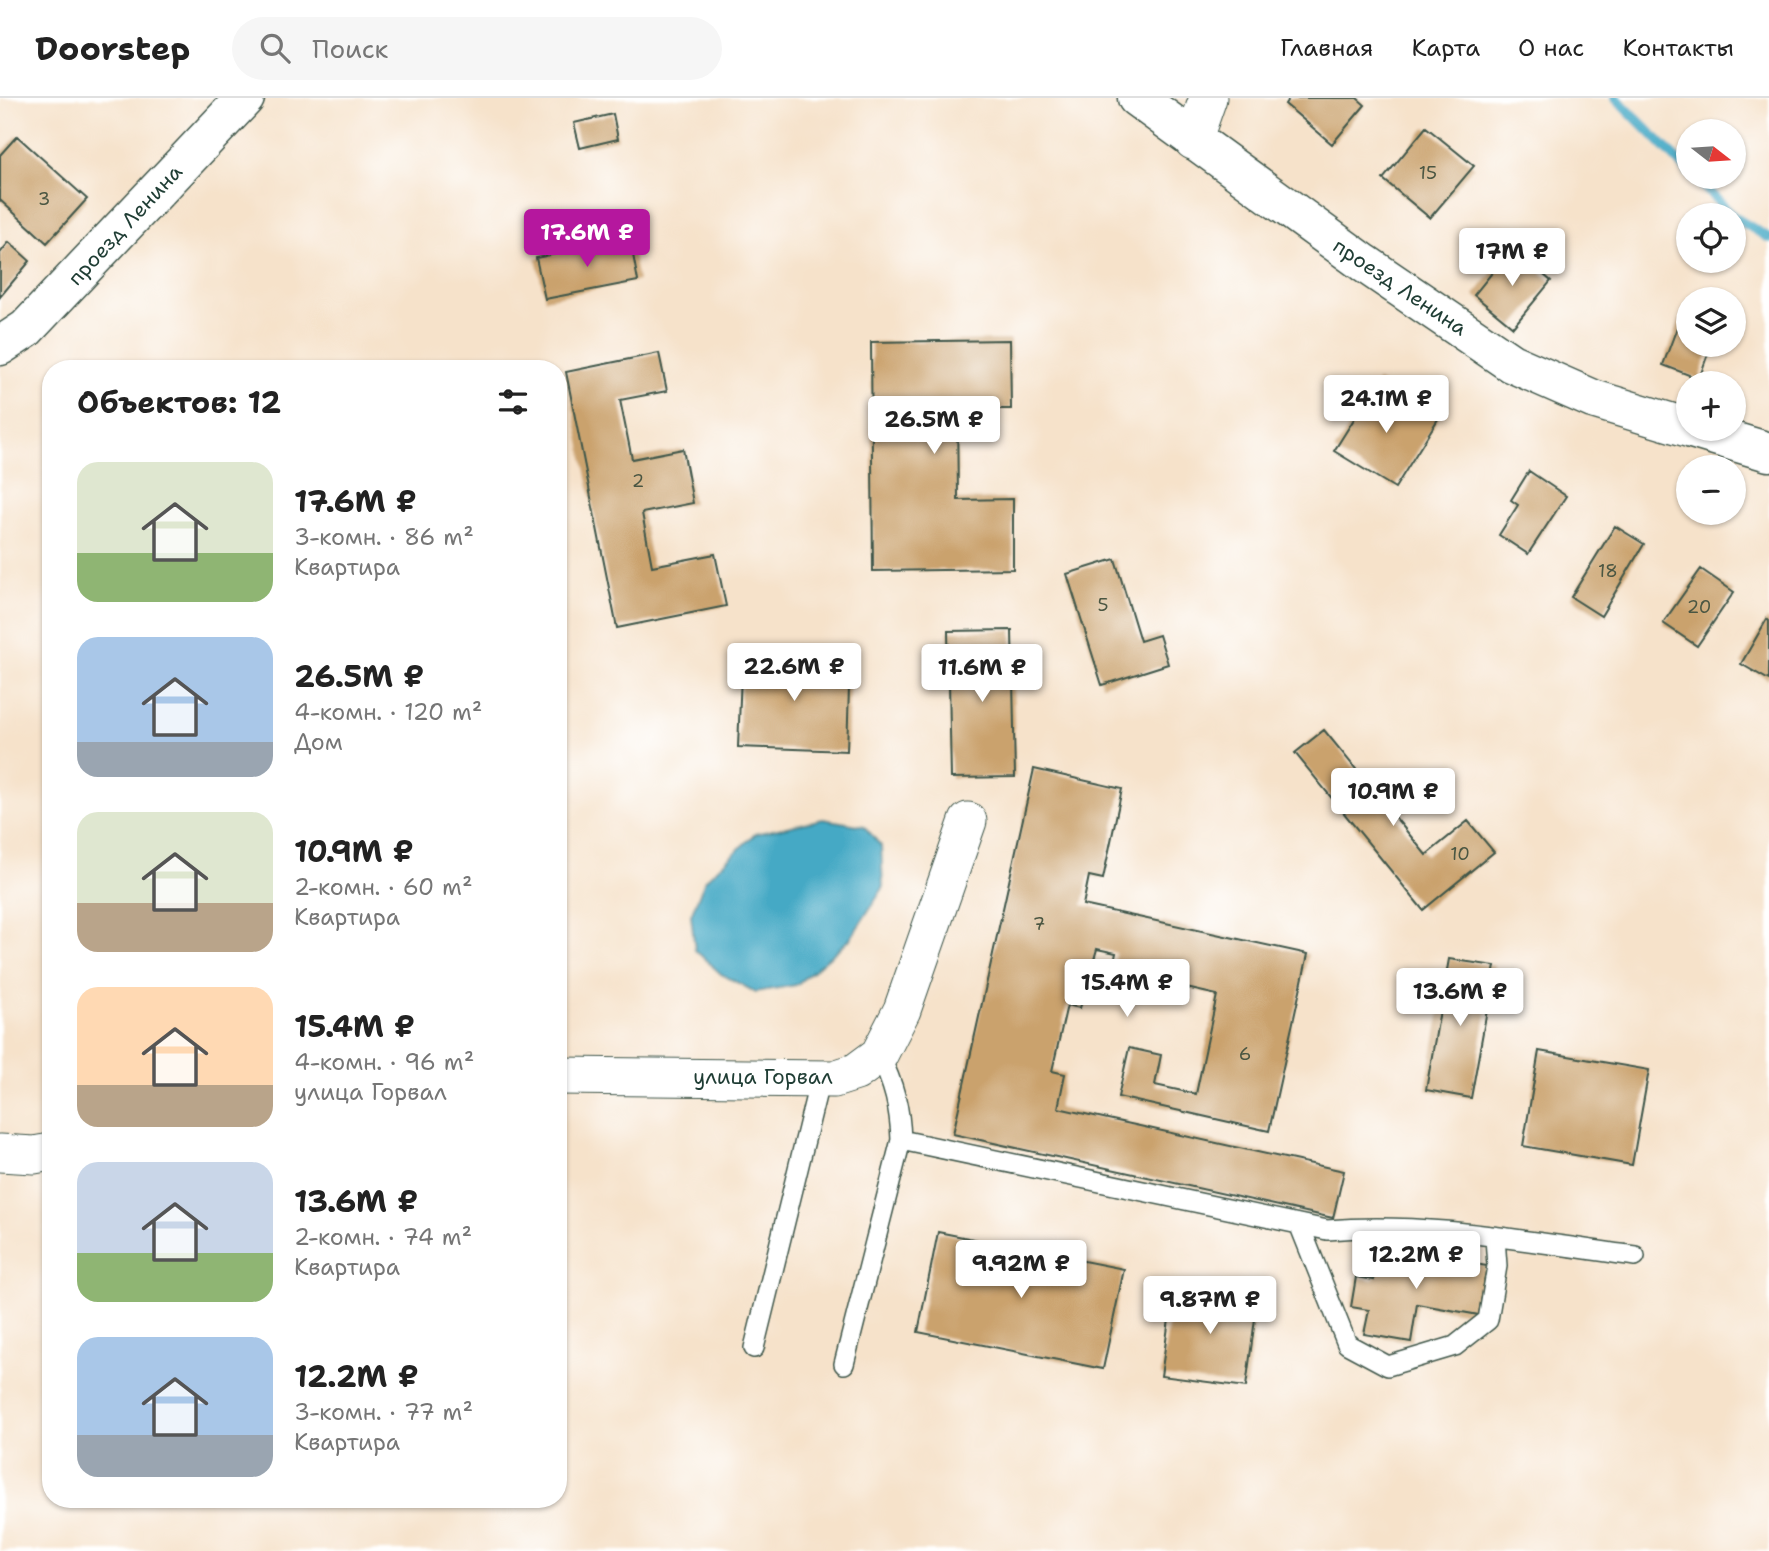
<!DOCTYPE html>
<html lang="ru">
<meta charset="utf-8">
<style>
:root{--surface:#fff;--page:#f6f6f6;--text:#222;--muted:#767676;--line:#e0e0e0;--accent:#b5179e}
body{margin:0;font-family:"Shantell Sans",sans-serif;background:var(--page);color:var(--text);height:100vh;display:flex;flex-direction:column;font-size:26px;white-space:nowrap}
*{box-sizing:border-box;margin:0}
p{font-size:23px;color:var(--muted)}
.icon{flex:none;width:38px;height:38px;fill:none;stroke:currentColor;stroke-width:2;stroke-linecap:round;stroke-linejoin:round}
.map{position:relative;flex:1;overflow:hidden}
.side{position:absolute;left:42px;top:262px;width:525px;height:1148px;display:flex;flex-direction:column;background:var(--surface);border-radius:28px;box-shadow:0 2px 5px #0004}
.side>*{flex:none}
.needle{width:46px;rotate:107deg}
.tools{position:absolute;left:1676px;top:21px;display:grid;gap:14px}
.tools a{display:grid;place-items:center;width:70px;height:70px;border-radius:50%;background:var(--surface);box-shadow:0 2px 5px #0004;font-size:35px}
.price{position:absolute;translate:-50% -60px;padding:0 16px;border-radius:7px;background:#fff;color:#222;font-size:23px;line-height:46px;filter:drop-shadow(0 2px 4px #0008)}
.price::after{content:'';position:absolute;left:50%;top:42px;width:21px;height:16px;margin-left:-10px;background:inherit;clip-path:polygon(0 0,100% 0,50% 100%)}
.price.selected{background:var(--accent);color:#fff}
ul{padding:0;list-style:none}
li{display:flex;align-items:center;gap:21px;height:175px;padding:0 35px}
li span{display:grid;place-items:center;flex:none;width:196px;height:140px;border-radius:21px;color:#555}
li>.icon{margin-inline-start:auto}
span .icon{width:84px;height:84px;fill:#fffc;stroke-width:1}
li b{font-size:30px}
h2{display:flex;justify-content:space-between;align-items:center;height:84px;padding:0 35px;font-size:30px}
header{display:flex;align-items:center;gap:42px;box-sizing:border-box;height:98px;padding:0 35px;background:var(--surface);border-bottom:2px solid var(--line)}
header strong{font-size:33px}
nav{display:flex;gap:38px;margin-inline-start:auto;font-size:24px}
.search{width:490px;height:63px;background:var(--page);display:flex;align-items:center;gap:18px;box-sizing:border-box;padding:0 24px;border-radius:38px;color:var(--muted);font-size:26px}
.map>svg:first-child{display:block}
.water{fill:#45a9c5;stroke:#32737c;stroke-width:2}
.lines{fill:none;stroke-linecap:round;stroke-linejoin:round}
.stream{stroke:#45a9c5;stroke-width:10}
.building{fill:#caa26d}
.lane-casing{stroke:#3f564a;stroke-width:22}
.street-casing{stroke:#3f564a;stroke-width:39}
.secondary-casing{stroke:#3f564a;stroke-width:41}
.lane{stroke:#fff;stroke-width:19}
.street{stroke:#fff;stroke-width:37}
.secondary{stroke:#fff;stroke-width:38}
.labels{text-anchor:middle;stroke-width:7;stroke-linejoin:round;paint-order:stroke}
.number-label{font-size:18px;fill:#4a5642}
.street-label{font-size:21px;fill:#1f3d34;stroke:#fff}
</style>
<header>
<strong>Doorstep</strong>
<div class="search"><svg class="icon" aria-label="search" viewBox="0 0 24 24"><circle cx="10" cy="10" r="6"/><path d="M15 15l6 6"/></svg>Поиск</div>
<nav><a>Главная</a><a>Карта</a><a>О нас</a><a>Контакты</a></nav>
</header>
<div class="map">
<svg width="1769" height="1453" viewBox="0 0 1769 1453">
<rect width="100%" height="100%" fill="#fff"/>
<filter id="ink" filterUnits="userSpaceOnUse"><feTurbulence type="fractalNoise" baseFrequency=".0143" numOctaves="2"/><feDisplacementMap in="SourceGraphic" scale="14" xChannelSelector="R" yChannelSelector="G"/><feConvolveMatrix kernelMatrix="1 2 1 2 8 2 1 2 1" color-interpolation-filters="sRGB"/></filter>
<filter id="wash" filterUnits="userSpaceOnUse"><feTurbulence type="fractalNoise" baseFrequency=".00686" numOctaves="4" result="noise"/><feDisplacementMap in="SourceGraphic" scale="28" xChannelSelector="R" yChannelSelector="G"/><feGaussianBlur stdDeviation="1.57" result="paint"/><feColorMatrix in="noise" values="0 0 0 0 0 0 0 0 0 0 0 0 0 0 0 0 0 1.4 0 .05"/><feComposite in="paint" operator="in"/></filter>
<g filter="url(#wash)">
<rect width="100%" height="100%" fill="#f6e2ca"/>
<path class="water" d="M823 721 864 728 881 748 883 790 850 841 796 887 755 894 721 876 695 852 691 817 705 782 755 736Z"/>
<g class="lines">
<path class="stream" d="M1616 0 1689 74
M1694 79 1732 117
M1734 119 1769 140"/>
</g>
<g id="blocks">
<path class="building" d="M1289 0H1357L1365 7 1332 46 1285 6Z
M613 16 618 41 580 50 574 25Z
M1426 29 1474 68 1430 120 1383 81Z
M17 38 87 101 47 145 0 102V57Z
M630 141 638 183 545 201 536 160Z
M9 144 30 163 0 199V155Z
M1512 150 1551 183 1513 229 1474 197Z
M1684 211 1689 213V247H1711L1699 281 1663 267Z
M1010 242 1011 311H957L958 402 1013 401V471L873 473 871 244Z
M659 255 667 293 620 302 632 361 683 351 693 405 642 415 652 468 715 456 726 508 617 530 566 274Z
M1378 283 1438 321 1395 390 1334 353Z
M1529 373 1566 398 1528 456 1499 437 1518 407 1511 402Z
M1615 428 1644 446 1601 518 1571 499Z
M1115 461 1140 543 1159 537 1168 566 1102 587 1067 476Z
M1701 471 1734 494 1697 548 1663 525Z
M1767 521 1769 523V582L1741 566Z
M1012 532 1015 679 951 680 948 533Z
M742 553 782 555 781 575 807 576 808 556 850 557 847 653 738 649Z
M1324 632 1426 757 1468 723 1494 754 1423 812 1295 655Z
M1034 671 1122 691 1103 781 1089 778 1083 807 1308 856 1269 1033 1118 999 1129 950 1161 957 1155 987 1196 996 1217 897 1112 873 1116 855 1097 851 1080 910 1067 907 1052 973 1065 976 1058 1010 1344 1073 1333 1120 953 1036Z
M1449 861 1495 868 1471 1000 1426 992Z
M1539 953 1649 972 1632 1067 1523 1048Z
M938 1134 1124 1171 1103 1271 918 1234Z
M1379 1150 1487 1168 1479 1217 1417 1206 1411 1244 1364 1236 1369 1212 1351 1209 1356 1179 1374 1182Z
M1174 1186 1258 1198 1246 1289 1161 1278Z"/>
</g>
</g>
<g filter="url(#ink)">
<use href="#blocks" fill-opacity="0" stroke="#3f564a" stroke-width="2"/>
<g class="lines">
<g class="lane-casing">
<path id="lane" d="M901 1042 1327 1132C1429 1123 1534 1145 1635 1158
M1299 1126 1347 1246 1388 1268 1455 1248 1488 1222 1497 1168 1495 1140
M754 1250 820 981
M844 1266 901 1042C900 1010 894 986 879 957"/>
</g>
<g class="street-casing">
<path id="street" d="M1193 43 1208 0
M558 978 834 981 856 974 879 957 902 912 968 723
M0 1055 34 1057 51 1054"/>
</g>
<g class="secondary-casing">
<path id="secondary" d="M1137 0 1364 165 1511 265 1593 301 1689 330
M0 248 26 231 245 0
M1692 331 1769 354"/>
</g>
<use href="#lane" class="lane"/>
<use href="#street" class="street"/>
<use href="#secondary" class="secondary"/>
</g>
</g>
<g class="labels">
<g class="number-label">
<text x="1428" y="81">15</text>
<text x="44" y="107">3</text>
<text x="638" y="389">2</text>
<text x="1608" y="479">18</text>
<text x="1103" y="513">5</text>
<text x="1699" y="515">20</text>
<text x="1460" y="762">10</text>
<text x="1039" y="832">7</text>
<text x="1245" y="962">6</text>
</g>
<g class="street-label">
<text transform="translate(125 127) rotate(-47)" y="7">проезд Ленина</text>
<text transform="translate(1400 189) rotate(34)" y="7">проезд Ленина</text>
<text x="763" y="986">улица Горвал</text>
</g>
</g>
</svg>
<div class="tools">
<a><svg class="needle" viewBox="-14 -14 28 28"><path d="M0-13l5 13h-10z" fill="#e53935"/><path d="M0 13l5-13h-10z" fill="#767676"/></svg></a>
<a><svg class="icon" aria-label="locate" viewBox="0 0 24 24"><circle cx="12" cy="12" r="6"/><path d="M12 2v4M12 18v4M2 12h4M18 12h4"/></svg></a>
<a><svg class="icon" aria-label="layers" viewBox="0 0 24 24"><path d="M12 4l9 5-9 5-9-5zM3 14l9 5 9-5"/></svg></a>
<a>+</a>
<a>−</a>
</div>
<b class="price selected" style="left:587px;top:171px">17.6M ₽</b>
<b class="price" style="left:1512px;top:190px">17M ₽</b>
<b class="price" style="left:1386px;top:337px">24.1M ₽</b>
<b class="price" style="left:934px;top:358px">26.5M ₽</b>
<b class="price" style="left:794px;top:605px">22.6M ₽</b>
<b class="price" style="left:982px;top:606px">11.6M ₽</b>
<b class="price" style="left:1393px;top:730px">10.9M ₽</b>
<b class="price" style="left:1127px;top:921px">15.4M ₽</b>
<b class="price" style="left:1460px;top:930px">13.6M ₽</b>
<b class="price" style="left:1416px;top:1193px">12.2M ₽</b>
<b class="price" style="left:1021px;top:1202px">9.92M ₽</b>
<b class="price" style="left:1210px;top:1238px">9.87M ₽</b>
<section class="side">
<h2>Объектов: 12<svg class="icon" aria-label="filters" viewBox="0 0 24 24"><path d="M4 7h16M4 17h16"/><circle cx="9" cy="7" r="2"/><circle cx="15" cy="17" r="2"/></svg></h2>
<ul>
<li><span style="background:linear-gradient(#dfe7d0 65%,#8fb573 0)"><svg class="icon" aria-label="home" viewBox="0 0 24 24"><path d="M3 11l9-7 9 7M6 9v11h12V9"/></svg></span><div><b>17.6M ₽</b><p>3-комн. · 86 m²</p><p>Квартира</p></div></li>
<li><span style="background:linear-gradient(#a9c7e8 75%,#9aa5b1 0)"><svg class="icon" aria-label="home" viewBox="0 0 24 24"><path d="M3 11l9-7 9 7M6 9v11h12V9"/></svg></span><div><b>26.5M ₽</b><p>4-комн. · 120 m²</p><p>Дом</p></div></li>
<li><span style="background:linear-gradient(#dfe7d0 65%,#b9a48a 0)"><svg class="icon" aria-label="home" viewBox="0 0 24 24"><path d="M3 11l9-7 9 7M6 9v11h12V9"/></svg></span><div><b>10.9M ₽</b><p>2-комн. · 60 m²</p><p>Квартира</p></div></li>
<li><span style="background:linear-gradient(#ffd9b3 70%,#b9a48a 0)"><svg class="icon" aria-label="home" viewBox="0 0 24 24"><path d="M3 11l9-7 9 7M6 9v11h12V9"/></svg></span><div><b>15.4M ₽</b><p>4-комн. · 96 m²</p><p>улица Горвал</p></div></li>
<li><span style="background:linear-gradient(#c9d6e8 65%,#8fb573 0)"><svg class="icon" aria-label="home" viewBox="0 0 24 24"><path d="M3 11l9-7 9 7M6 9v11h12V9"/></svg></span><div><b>13.6M ₽</b><p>2-комн. · 74 m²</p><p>Квартира</p></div></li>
<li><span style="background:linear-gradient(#a9c7e8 70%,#9aa5b1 0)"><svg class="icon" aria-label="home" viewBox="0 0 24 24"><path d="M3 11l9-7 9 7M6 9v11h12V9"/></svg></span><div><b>12.2M ₽</b><p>3-комн. · 77 m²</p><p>Квартира</p></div></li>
</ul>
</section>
</div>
